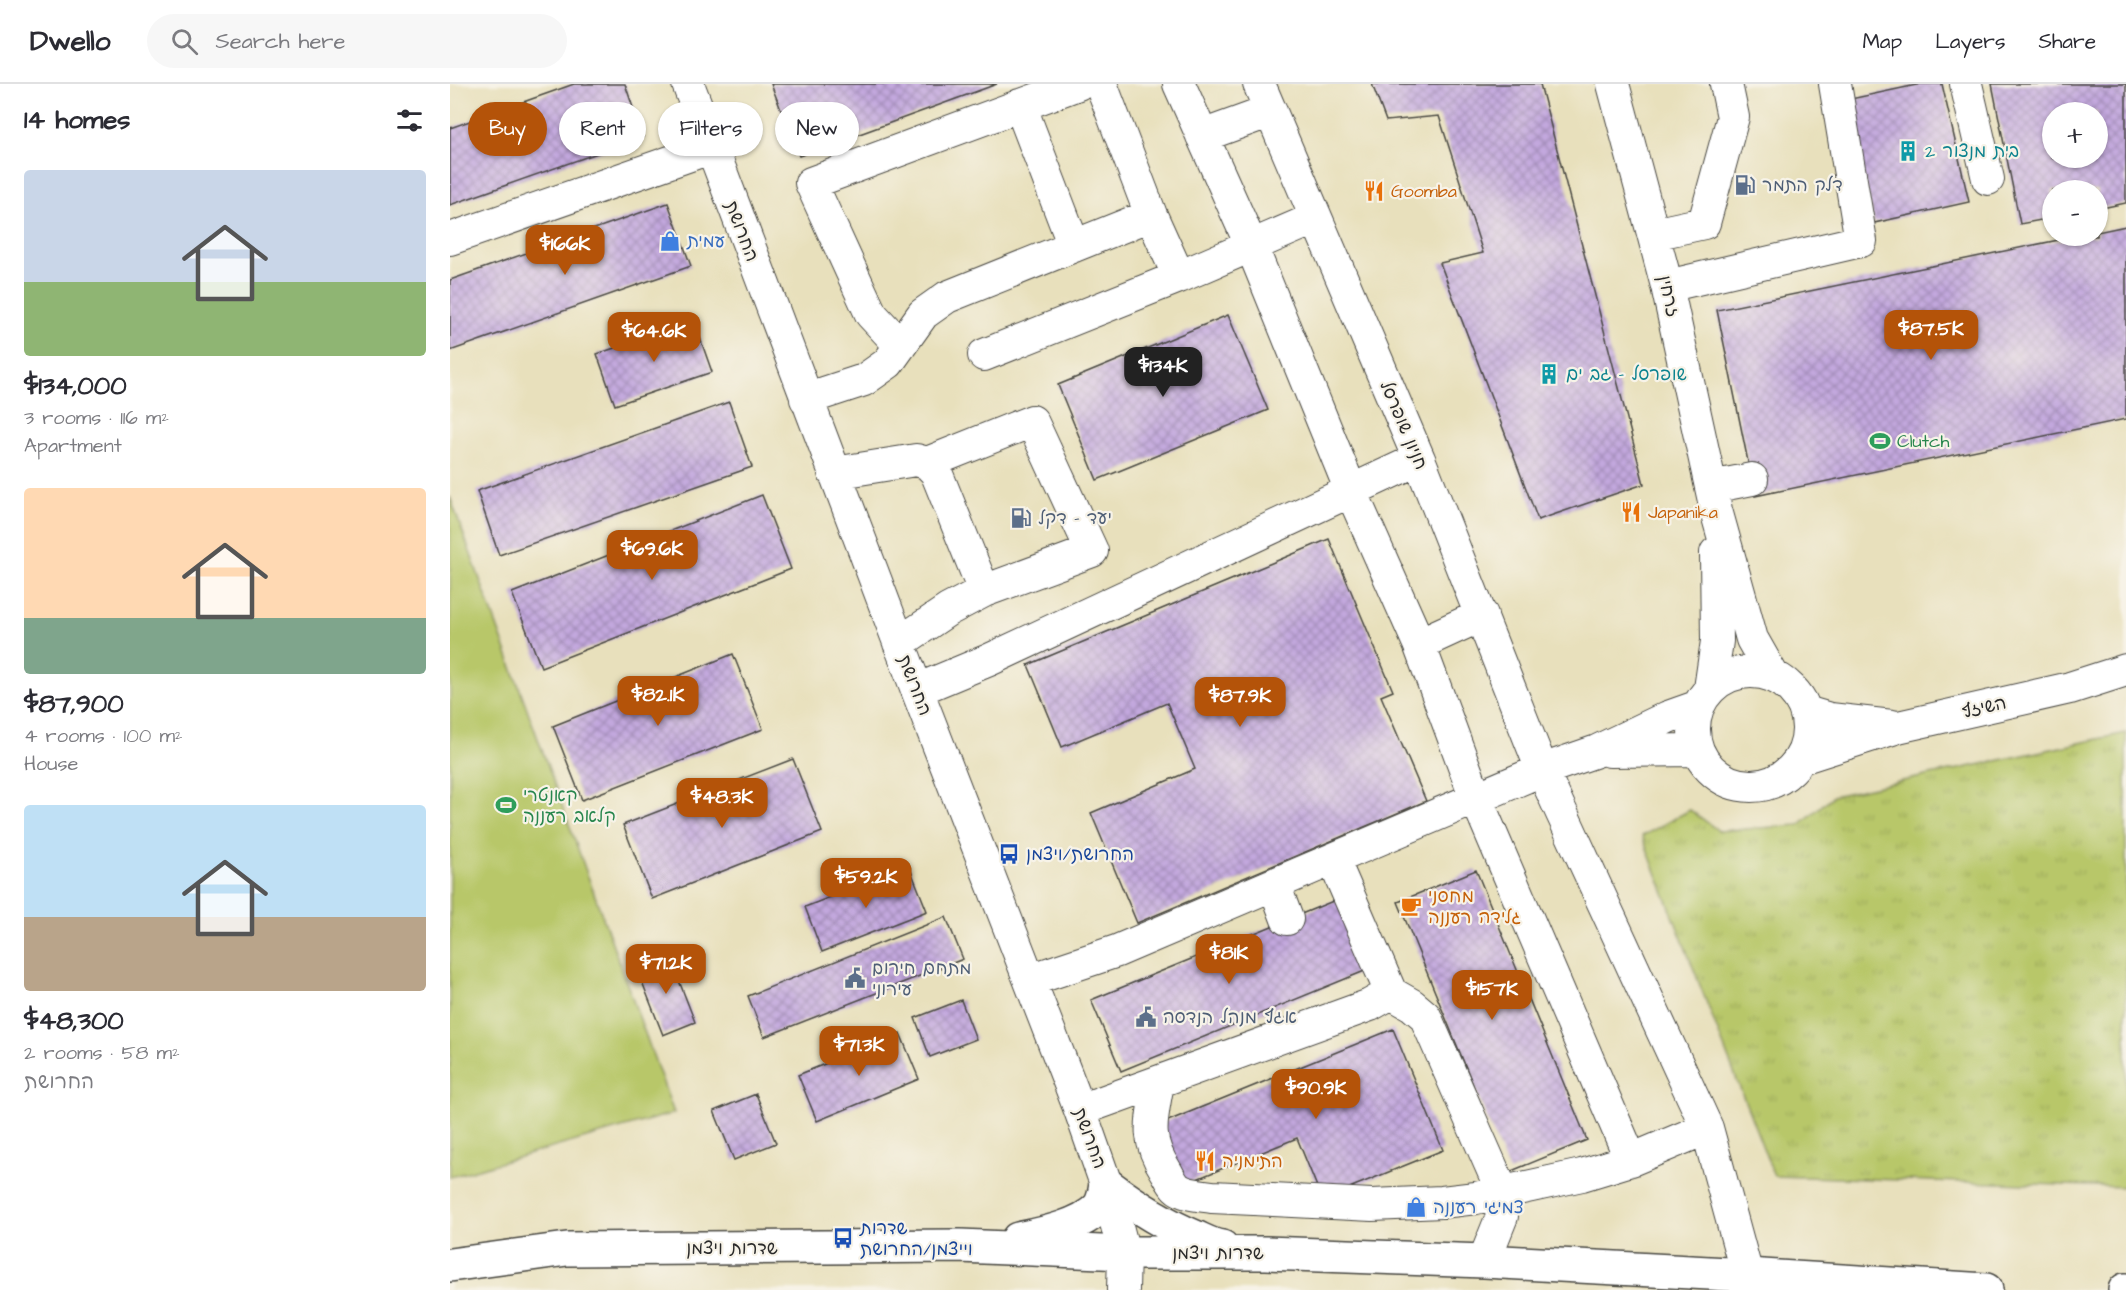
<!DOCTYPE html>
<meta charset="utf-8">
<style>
:root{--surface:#fff;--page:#f7f7f7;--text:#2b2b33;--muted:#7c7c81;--line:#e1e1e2;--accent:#b45309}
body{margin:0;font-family:"Architects Daughter","Playpen Sans Hebrew",sans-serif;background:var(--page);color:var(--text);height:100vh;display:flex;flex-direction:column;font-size:22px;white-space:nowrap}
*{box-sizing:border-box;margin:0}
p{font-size:20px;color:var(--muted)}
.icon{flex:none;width:33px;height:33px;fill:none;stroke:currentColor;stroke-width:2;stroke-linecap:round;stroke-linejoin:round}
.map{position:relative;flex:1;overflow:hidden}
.details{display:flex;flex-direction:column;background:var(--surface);width:450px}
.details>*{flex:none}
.banner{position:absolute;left:18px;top:18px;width:570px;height:54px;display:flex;gap:12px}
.fabs{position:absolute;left:1592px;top:18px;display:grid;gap:12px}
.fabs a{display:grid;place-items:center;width:66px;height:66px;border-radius:50%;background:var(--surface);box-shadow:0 2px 4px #0004;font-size:30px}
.price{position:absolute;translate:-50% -51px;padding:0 14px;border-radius:12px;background:var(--accent);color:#fff;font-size:20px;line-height:39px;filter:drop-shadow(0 2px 3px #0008)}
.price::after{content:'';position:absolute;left:50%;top:36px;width:18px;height:14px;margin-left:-9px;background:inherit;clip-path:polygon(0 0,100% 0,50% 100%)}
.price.on{background:#222;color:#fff}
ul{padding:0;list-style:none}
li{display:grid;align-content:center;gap:12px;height:318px;padding:0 24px}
li span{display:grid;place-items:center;height:186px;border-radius:6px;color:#555}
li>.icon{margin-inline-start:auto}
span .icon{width:108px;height:108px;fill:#fffc;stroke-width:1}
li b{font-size:26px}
h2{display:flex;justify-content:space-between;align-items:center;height:72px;padding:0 24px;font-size:26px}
.tag{padding:0 21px;border-radius:27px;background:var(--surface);box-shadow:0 2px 4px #0004;font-size:21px;line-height:54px}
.tag.on{background:var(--accent);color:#fff}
header{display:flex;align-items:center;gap:36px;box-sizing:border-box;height:84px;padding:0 30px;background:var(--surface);border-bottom:2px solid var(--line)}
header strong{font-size:28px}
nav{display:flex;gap:33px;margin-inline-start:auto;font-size:21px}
.search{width:420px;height:54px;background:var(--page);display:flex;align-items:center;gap:15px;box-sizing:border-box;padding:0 21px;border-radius:33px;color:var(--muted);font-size:22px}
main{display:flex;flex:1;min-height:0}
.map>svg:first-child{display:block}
.grass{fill:url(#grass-tufts);stroke:#72794a;stroke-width:1.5}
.park{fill:#b8c769;stroke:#72794a;stroke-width:1.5}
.building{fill:url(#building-cross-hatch);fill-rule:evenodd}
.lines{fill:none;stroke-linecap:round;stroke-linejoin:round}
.minor-casing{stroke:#474641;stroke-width:34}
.major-casing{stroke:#474641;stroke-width:36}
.minor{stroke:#fff;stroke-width:32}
.major{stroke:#fff;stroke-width:33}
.labels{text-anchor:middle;stroke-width:4.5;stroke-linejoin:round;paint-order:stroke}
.culture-label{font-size:18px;fill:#0d838f;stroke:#f7f3e8;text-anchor:start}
.service-label{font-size:18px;fill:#4e5e75;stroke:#f7f3e8;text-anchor:start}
.food-label{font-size:18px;fill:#c56008;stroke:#f7f3e8;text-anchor:start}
.street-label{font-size:18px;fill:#2b2b2b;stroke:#f7f3e8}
.shop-label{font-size:18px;fill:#366cbe;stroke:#f7f3e8;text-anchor:start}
.leisure-label{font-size:18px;fill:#27864d;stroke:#f7f3e8;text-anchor:start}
.transit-label{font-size:18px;fill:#164399;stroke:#f7f3e8;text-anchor:start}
</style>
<header>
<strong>Dwello</strong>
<div class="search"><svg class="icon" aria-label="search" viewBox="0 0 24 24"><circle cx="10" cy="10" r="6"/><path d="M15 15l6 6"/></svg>Search here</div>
<nav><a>Map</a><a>Layers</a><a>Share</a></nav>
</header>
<main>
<section class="details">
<h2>14 homes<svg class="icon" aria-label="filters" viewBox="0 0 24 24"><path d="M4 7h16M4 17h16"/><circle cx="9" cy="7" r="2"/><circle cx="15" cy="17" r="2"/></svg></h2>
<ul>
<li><span style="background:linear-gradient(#c9d6e8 60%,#8fb573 0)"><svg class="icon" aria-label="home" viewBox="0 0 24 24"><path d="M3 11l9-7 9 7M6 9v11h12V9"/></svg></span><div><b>$134,000</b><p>3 rooms · 116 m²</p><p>Apartment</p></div></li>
<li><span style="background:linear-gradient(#ffd9b3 70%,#7fa58c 0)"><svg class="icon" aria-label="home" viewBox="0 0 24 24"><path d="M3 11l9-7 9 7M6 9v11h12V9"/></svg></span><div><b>$87,900</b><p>4 rooms · 100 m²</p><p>House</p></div></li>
<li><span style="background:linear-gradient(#bfe0f5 60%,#b9a48a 0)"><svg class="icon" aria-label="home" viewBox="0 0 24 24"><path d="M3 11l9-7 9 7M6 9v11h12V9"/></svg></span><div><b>$48,300</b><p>2 rooms · 58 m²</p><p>החרושת</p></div></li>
</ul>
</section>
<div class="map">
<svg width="1676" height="1206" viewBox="0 0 1676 1206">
<defs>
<pattern id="grass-tufts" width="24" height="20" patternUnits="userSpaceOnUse" patternTransform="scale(1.5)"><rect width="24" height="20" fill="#b8c769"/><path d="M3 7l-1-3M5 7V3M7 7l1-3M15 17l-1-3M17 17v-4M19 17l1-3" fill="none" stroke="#9eab5b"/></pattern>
<pattern id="building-cross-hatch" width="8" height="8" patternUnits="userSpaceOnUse" patternTransform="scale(1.5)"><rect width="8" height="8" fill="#c3a8de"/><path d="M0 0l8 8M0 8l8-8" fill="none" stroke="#9f89b4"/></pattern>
</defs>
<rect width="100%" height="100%" fill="#f7f3e8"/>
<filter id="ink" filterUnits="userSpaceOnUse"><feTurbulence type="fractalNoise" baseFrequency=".0167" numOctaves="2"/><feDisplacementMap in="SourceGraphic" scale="12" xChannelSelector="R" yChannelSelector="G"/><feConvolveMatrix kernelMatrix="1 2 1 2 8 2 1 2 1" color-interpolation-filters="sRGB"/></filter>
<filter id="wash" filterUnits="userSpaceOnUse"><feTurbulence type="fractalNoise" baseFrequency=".008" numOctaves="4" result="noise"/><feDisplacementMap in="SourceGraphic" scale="24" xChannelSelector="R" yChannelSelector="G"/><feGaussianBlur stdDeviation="1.35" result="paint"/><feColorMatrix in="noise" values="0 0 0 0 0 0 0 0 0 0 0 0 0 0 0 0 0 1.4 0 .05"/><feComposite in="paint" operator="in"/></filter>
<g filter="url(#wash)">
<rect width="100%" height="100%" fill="#e8e0bc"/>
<path class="grass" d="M1676 649V1103L1324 1092 1192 752 1240 726 1269 747 1349 741 1383 712Z"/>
<path class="park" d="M0 413 224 1029 0 1093Z"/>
<g id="blocks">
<path class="building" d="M124 0H175L193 53 0 121V44Z
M321 0H547L349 72Z
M922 0H1090L1194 400 1088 436 990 179 1033 169 989 32 936 37Z
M1471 0H1492L1519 118 1424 139 1396 16Z
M1542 0H1676V119L1647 125V106H1602V134L1570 140ZM1602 28H1647V74H1602Z
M218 119 241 182 0 267V196Z
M1676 142V335L1305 412 1267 226 1628 152H1647V148Z
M778 231 818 326 647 396 608 301Z
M244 237 262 288 165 321 147 270Z
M279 318 302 383 49 471 27 407Z
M312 411 341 485 91 583 62 509Z
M879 455 943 607 931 612 976 717 687 839 641 729 745 685 717 619 612 663 578 581Z
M283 570 313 645 132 716 103 642Z
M343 675 372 748 202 815 173 741Z
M459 782 477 827 372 868 355 823Z
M1026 786 1137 1056 1059 1088 948 818Z
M888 815 917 886 671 987 641 916Z
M496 833 513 875 314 953 298 912Z
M219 871 245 938 213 951 187 885Z
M511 916 526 955 480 973 465 934Z
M943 945 993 1066 872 1115 847 1054 732 1101 708 1041Z
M450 949 469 995 367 1037 348 991Z
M306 1010 326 1059 284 1076 264 1027Z"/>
</g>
</g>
<g filter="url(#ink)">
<use href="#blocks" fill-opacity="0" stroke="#474641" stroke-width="1.5"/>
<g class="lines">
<g class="minor-casing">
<path id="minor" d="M238 0 467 606 630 1026 656 1100 674 1169 673 1206
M651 0 701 131
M729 0 801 161 901 407 969 560 1026 714 1181 1076
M1163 0 1217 202 1266 426 1302 555 1323 592
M1516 0 1538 95
M570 21 624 162
M752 52 821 27
M1203 150 1254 139 1283 33 1276 0
M0 155 260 64
M1217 202 1411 157 1385 0
M450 261 421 230 361 99 628 0
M534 271 729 193 866 134
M356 315 414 296 438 279 473 230 497 213 701 131 729 193
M477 379 582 337 642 467 534 507
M384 389 466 376 477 379 486 388 534 507 498 526 449 559
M1261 403 1302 395
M969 560 1032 531
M1244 645a57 57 0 1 1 114 0a57 57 0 1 1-114 0Z
M1260 605 1267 557 1266 469
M467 606 539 576 969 375
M1356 628 1380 635 1442 642
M1160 667 1247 666
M1351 674 1448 643 1620 604 1676 586
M883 775 941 909
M824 800 837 835
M580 896 667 867 1092 686 1147 667 1218 633 1249 622
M708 998C702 1036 694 1053 716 1087 719 1092 722 1099 726 1103 734 1111 751 1111 762 1113L922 1121 992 1118 1026 1114 1132 1091 1181 1076 1257 1044 1092 686 969 375 809 0
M630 1026 920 921 941 909 962 921 975 932 1052 1107V1132L1034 1177
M1257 1044 1297 1191"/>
</g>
<g class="major-casing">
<path id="major" d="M568 1155C592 1150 632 1142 649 1123 654 1116 655 1107 656 1100 684 1121 713 1140 745 1153 754 1157 763 1162 772 1163
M0 1181 117 1165 510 1162 674 1169H816L1034 1177 1297 1191 1536 1206
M1675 1206H1676"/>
</g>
<use href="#minor" class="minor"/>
<use href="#major" class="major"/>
</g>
</g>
<defs>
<g id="building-bare" transform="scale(1.62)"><path d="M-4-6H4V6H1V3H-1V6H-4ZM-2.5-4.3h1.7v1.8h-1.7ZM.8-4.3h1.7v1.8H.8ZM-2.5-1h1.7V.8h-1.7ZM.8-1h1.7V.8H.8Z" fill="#0f9aa8" stroke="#f7f3e8" stroke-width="2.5" paint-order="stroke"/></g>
<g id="fuel-bare" transform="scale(1.62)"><path d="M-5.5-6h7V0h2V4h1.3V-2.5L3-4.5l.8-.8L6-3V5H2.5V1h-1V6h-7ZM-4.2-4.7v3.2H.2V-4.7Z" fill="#5c6f8a" stroke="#f7f3e8" stroke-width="2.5" paint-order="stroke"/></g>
<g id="restaurant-bare" transform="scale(1.62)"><path d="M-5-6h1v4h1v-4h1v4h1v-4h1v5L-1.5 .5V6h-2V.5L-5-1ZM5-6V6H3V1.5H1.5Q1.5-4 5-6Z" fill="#e8710a" stroke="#f7f3e8" stroke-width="2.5" paint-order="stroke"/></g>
<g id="shop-bare" transform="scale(1.62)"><path d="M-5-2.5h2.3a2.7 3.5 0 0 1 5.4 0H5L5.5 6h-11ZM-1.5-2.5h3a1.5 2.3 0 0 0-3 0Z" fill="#3f7fe0" stroke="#f7f3e8" stroke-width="2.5" paint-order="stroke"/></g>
<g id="stadium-bare" transform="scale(1.62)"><path d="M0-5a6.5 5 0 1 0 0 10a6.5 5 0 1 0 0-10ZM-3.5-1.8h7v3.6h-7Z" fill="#2e9e5b" stroke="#f7f3e8" stroke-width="2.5" paint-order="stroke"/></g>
<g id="bus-bare" transform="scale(1.62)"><path d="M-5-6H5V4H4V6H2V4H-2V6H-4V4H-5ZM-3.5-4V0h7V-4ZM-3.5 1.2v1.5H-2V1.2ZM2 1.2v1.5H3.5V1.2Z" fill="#1a4fb4" stroke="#f7f3e8" stroke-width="2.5" paint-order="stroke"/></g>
<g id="cafe-bare" transform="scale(1.62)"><path d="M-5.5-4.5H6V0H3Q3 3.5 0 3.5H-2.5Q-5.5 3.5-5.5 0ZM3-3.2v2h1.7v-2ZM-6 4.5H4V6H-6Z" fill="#e8710a" stroke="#f7f3e8" stroke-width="2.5" paint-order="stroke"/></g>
<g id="civic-bare" transform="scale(1.62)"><path d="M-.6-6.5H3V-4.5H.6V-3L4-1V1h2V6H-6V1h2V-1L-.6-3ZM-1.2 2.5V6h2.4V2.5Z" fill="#5c6f8a" stroke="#f7f3e8" stroke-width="2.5" paint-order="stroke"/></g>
</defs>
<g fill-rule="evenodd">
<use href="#building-bare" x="1458" y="67"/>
<use href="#fuel-bare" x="1295" y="101"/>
<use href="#restaurant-bare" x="924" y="107"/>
<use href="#shop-bare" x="220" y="157"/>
<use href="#building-bare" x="1099" y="290"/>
<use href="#stadium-bare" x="1430" y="357"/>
<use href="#restaurant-bare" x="1181" y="428"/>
<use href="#fuel-bare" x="571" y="434"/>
<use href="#stadium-bare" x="56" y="721"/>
<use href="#bus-bare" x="559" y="770"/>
<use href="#cafe-bare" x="961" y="822"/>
<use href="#civic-bare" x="405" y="894"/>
<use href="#civic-bare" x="696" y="933"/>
<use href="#restaurant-bare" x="755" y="1077"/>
<use href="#shop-bare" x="966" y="1123"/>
<use href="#bus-bare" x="393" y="1154"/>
</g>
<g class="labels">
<g class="culture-label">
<text x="1475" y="73">בית מנצור 2</text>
<text x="1116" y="296">שופרסל - גב ים</text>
</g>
<g class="service-label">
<text x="1312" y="107">דלק התמר</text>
<text x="588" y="440">יעד - דקל</text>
<text x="422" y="890">מתחם חירום<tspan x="422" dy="21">עירוני</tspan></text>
<text x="713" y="939">אגף מנהל הנדסה</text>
</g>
<g class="food-label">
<text x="941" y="113">Goomba</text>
<text x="1198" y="434">Japanika</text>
<text x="978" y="818">מחסני<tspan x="978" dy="21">גלידה רעננה</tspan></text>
<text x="772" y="1083">התימניה</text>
</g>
<g class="street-label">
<text transform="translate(292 147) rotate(69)" y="6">החרושת</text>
<text transform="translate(1219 212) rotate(77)" y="6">זרחין</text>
<text transform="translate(954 341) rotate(67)" y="6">חניון שופרסל</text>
<text transform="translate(465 601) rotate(69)" y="6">החרושת</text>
<text transform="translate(1534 623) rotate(-13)" y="6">השיזף</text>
<text transform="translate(640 1054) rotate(70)" y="6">החרושת</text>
<text x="282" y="1170">שדרות ויצמן</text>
<text x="768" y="1175">שדרות ויצמן</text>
</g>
<g class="shop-label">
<text x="237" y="163">עמית</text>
<text x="983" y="1129">צמיגי רעננה</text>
</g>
<g class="leisure-label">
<text x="1447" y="363">Clutch</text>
<text x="73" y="717">קאנטרי<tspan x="73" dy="21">קלאב רעננה</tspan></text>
</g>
<g class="transit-label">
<text x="576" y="776">החרושת/ויצמן</text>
<text x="410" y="1150">שדרות<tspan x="410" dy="21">וייצמן/החרושת</tspan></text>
</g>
</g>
</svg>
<div class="fabs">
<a>+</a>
<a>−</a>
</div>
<b class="price" style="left:115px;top:192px">$166K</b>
<b class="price" style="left:1481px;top:277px">$87.5K</b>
<b class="price" style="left:204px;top:279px">$64.6K</b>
<b class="price on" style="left:713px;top:314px">$134K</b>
<b class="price" style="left:202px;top:497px">$69.6K</b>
<b class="price" style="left:208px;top:643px">$82.1K</b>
<b class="price" style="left:790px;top:644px">$87.9K</b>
<b class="price" style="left:272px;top:745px">$48.3K</b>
<b class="price" style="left:416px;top:825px">$59.2K</b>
<b class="price" style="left:779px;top:901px">$81K</b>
<b class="price" style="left:216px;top:911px">$71.2K</b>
<b class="price" style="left:1042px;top:937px">$157K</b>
<b class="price" style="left:409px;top:993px">$71.3K</b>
<b class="price" style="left:866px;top:1036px">$90.9K</b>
<div class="banner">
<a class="tag on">Buy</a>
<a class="tag">Rent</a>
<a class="tag">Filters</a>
<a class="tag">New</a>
</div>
</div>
</main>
